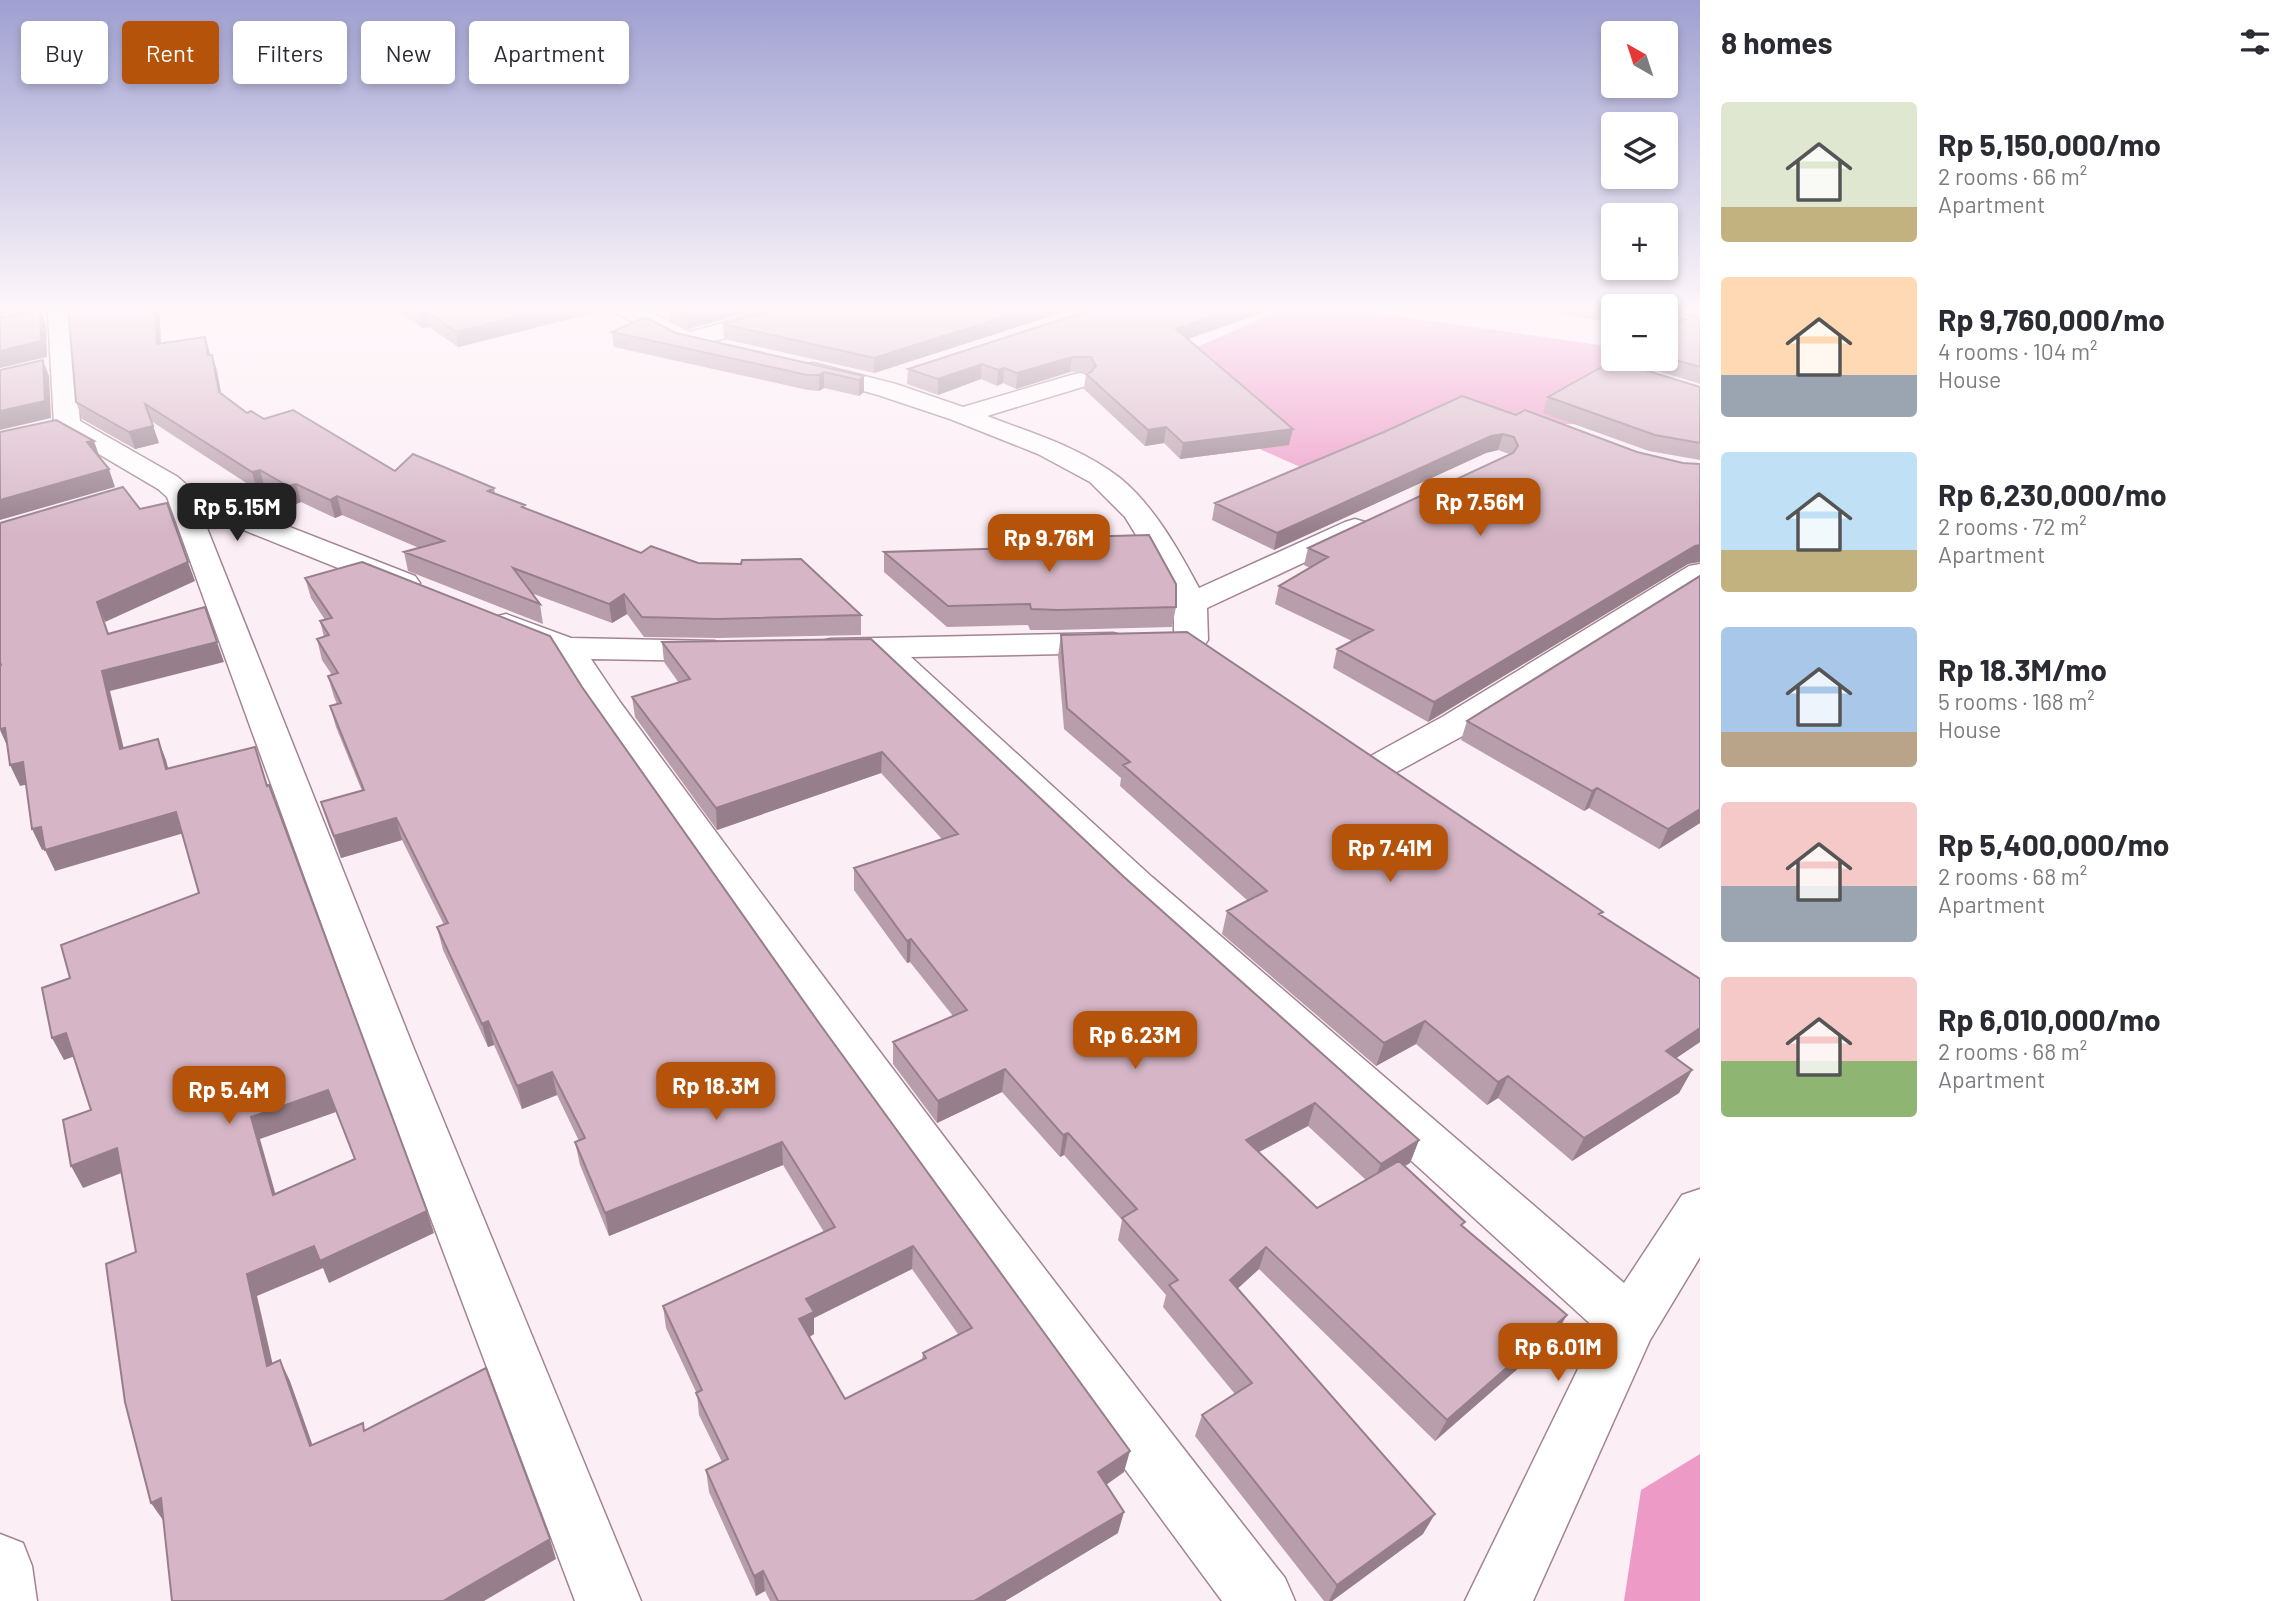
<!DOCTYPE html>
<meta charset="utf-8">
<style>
:root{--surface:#fff;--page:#f2f2f3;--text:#2b2b33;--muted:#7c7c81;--accent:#b45309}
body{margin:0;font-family:Barlow,sans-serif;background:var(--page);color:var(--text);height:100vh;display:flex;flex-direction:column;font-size:26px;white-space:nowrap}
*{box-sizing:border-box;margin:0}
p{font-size:23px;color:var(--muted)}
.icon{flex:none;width:38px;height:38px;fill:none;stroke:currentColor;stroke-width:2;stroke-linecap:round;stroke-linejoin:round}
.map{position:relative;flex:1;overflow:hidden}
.details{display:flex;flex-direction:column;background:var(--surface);width:595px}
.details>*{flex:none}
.hud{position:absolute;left:21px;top:21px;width:665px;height:63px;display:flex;gap:14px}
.needle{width:46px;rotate:321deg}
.controls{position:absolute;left:1601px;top:21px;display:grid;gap:14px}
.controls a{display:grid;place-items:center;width:77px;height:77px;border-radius:7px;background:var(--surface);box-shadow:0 4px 10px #0003;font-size:35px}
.price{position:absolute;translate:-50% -60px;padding:0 16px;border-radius:14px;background:var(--accent);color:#fff;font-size:23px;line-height:46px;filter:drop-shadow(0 2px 4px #0008)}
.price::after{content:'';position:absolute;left:50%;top:42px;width:21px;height:16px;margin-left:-10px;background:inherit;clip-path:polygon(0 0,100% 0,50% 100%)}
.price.selected{background:#222;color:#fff}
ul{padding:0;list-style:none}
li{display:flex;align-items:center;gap:21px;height:175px;padding:0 21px}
li span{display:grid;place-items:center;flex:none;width:196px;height:140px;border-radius:7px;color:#555}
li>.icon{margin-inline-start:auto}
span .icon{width:84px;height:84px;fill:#fffc;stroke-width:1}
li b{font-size:30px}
h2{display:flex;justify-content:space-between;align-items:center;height:84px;padding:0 21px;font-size:30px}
.tag{padding:0 24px;border-radius:7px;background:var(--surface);box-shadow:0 4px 10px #0003;font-size:24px;line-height:63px}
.tag.selected{background:var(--accent);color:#fff}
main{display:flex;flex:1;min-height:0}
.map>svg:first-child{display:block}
.forest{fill:#ed9ac7}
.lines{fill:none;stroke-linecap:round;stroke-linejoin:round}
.street-casing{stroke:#a38493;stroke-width:3}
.street{fill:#fff;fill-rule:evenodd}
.wall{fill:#b89daa;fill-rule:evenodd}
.shaded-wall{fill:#967f8b}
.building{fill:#d6b6c6;stroke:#967f8b;stroke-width:2;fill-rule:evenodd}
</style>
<main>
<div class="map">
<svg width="1700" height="1601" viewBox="0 0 1700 1601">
<rect width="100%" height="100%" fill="#fceef5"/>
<path class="forest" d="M1288 307H1334L1613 347 1614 359H1637L1578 424 1523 425 1318 475 1114 384Z
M1700 1454V1601H1624L1641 1490Z"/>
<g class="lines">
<g class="street-casing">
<path id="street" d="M42 307H67L70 312 80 421 178 477 190 488 415 576 420 583 415 590 404 592 393 590 201 513 414 1049 641 1601H575L367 1049 167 497 158 489 58 430 54 425 48 314Z
M611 307H640L690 332 781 307H818L815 312 690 348 678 345 614 312Z
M813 363 896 384 963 407 1071 375 1080 373 1089 375 1092 380 1089 385 987 416C1032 433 1082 448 1120 478 1154 506 1178 549 1199 588L1345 522 1355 519 1365 522 1370 528 1365 534 1207 608 1208 640 1203 647 1191 650 1179 647 1174 640V606L1165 582 1125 517 1090 482 1038 454 950 419 878 395 805 375 801 370 805 365Z
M1700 564V586L1468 733 1393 774 1380 777 1367 774 1361 766 1367 758 1442 717 1689 566Z
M506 614 571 638 714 641 726 644 731 651 726 658 714 661 591 659 620 702C837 998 1058 1290 1285 1578L1295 1601H1222C1004 1307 795 1008 587 707L555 655 494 631 490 624 494 617Z
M1113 633 1125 636 1130 643 1125 650 1113 653 911 657 1152 877 1624 1283 1682 1195 1700 1189V1257L1650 1340 1533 1601H1465L1597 1330 1122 897 872 658 830 659 818 656 813 649 818 642 830 639Z
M0 1534 23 1543 32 1566 37 1601H0Z"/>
</g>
<use href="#street" class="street"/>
</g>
<path class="wall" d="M68 307H159L161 343 212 355 217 371 221 394 247 413 395 471 494 488 495 493 526 509 641 553 698 563 861 615V635L718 638 644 637 627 614 612 623 531 593 540 604 543 624 408 571 404 552 419 548 342 515 335 518 301 502 293 505 265 488 257 490 151 421 159 443 135 449 82 419 76 402Z
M393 307H610L609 309 458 347 429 327 422 328Z
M669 307H769L688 329 670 320Z
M1079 307 874 373 724 339 723 324Z
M1519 307H1614V323Z
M1666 307H1700V314L1671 308V311L1698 317 1700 316V384L1639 365 1635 367 1700 387V460L1649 451 1543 413 1548 397 1616 359H1666Z
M612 332 676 333 864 376V392L859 396 824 388 819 391 808 390 614 347Z
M1188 339 1289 445 1180 459 1164 443 1145 446 1084 389 1086 374 1090 372H1070L1016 389 1003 383 997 386 981 379 938 395 907 384 908 369Z
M1516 415 1637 452 1683 463 1688 564 1428 722 1333 668 1337 649 1352 641 1275 604 1279 586 1310 568 1304 565 1308 548 1510 454H1509L1498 450 1486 453 1274 550 1212 520 1215 503Z
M1075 537 1176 607 1172 627 1056 630H1030L1028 625 947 627 884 572V552L1015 549V540L1074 539Z
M305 578 582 687 1124 1472 1106 1485 1118 1533 1005 1601H770L765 1591 756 1596 709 1492 706 1470 722 1462 699 1415 697 1394 666 1328 663 1306 824 1232 783 1165 609 1236 580 1165 575 1142 579 1141 557 1095 522 1109 494 1045 488 1047 443 950 437 927 444 925 402 840 341 858 328 824 321 802 362 791 336 727 330 706 337 704 334 697 328 676 332 675 322 660 317 639 324 637 320 621 325 620 311 598ZM912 1269 958 1334 923 1353 922 1360 845 1399 810 1337 814 1334V1318Z
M1061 635 1601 916 1700 979V1042L1676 1058 1692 1070 1679 1093 1572 1161 1498 1098 1487 1105 1416 1044 1376 1066 1222 934 1227 911 1248 901 1120 786 1121 778 1064 729 1058 656Z
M871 639 1124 877 1419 1140 1410 1163 1404 1166 1463 1227 1554 1337 1435 1441 1259 1269 1237 1289 1423 1534 1332 1601H1324L1195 1436 1202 1415 1235 1394 1163 1307 1166 1295 1118 1240 1122 1220 1064 1155 1060 1157 1002 1092 937 1123 893 1064V1042L953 1016 910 962 907 963 854 890V868L942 839 881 773 717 830 635 717 632 697 679 683 664 662 662 642ZM1308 1126 1366 1180 1317 1208 1259 1152Z
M1467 721 1700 823 1659 849 1589 808 1584 811 1461 740Z"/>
<path class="shaded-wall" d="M0 307H31L0 316Z
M155 307H159L162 360 157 344Z
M555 307H610L609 309 458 347 456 332Z
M714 307H769L688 329 687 315Z
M1035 307H1079L874 373V358Z
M1239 307H1279L1174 344 1176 329Z
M40 309 46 324 47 357 0 368V351Z
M427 312 429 327 422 328 419 314Z
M205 337 210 353 213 372 208 355Z
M212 355 217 371 224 409 219 392Z
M1072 357 1070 372 1016 389 1017 373Z
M1630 359H1641L1639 365 1627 369Z
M43 360 49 376 51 418 0 430V411Z
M982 364 981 379 938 395V379Z
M1004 368 1003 383 997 386 998 370Z
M824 372V388L819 391V375Z
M864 376V392L859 396V380Z
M153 426 159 443 135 449 129 432Z
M1166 427 1164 443 1145 446 1148 430Z
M1293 429 1289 445 1180 459 1183 443Z
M1503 434 1498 450 1486 453 1274 550 1277 533 1491 436Z
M94 441 100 458 87 442Z
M109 469 115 487 0 520V500Z
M260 470 265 488 257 490 252 472Z
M296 484 301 502 293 505 288 486Z
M337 496 342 515 335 518 330 500Z
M1700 545V562L1688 564 1428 722 1434 702 1695 546Z
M188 562 195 581 105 622 97 602Z
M624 594 627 614 612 623 609 604Z
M217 642 224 662 110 691 129 770 120 749 102 671Z
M5 728 9 750 0 730Z
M158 739 166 760 174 790 166 769Z
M882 752 881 773 717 830 716 808Z
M23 762 33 783 20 786 10 765Z
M1597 788 1589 808 1584 811 1592 791Z
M1700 809V823L1659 849 1668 829Z
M176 812 184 833 55 871 45 850Z
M396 818 402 840 341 858 334 836Z
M41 827 51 848 42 850 32 829Z
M911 939 910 962 907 963V941Z
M488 1021 494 1045 488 1047 482 1024Z
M1425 1021 1416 1044 1376 1066 1384 1043Z
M1700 1028V1042L1653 1074 1666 1051Z
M66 1033 78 1055 64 1060 52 1038Z
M1005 1069 1002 1092 937 1123 938 1101Z
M1692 1070 1679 1093 1572 1161 1584 1138Z
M552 1072 557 1095 522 1109 517 1086Z
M1508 1076 1498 1098 1487 1105 1498 1082Z
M328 1090 336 1112 260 1139 282 1217 273 1195 251 1117Z
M1315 1103 1308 1126 1240 1162 1246 1140Z
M1068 1133 1064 1155 1060 1157 1063 1135Z
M1419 1140 1410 1163 1372 1186 1381 1164Z
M782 1142 783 1165 609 1236 605 1213Z
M117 1148 129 1170 83 1188 71 1166Z
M427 1211 434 1233 329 1283 323 1268 257 1296 278 1387 267 1366 247 1274 314 1246Z
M913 1246 912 1269 814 1318V1334L800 1341 799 1319 806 1299Z
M1266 1247 1259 1269 1223 1302 1230 1280Z
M1567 1315 1554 1337 1435 1441 1447 1420Z
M280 1360 290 1381 320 1466 310 1446Z
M1130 1451 1124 1472 1093 1494 1098 1472Z
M161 1498 165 1523 151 1503Z
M1124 1512 1118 1533 1005 1601H974Z
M1435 1514 1423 1534 1332 1601H1329L1337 1585Z
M550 1539 556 1559 484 1601H443Z
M763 1571 765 1591 756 1596 754 1576Z"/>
<path class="building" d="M68 307H155L157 344 205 337 208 355H212L219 392 247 413 251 411 264 419 293 410 395 471 413 454 494 488 488 491 525 505 522 507 641 553 651 546 698 563 741 564 742 560 801 559 861 615 717 619 642 617 624 594 609 604 513 568 540 604 404 552 444 541 337 496 330 500 296 484 288 486 260 470 252 472 145 404 153 426 129 432 76 402Z
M410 307H555L456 332 427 312 419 314Z
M673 307H714L687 315Z
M787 307H1035L874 358 723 324Z
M1100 307H1239L1176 329 1293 429 1183 443 1166 427 1148 430 1086 374 1091 372 1096 366 1091 357H1072L1017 373 1004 368 998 370 982 364 938 379 908 369Z
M1666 307H1671V311L1698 317 1700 316V367L1666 357V331L1687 319 1666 316Z
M40 309 41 341 0 351V318Z
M645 317 676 333 864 376 859 380 824 372 819 375H807L612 332Z
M1616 359H1630L1629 361 1632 366 1700 387V443L1655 435 1548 397Z
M43 360 45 401 0 411V370Z
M1462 396 1516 415 1525 410 1637 452 1683 463 1700 464V545L1695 546 1434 702 1337 649 1373 630 1279 586 1328 557 1308 548 1513 453 1518 446 1514 437 1503 434 1491 436 1277 533 1215 503 1384 432Z
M56 420 94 441 87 442 109 469 0 500V432Z
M123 487 140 509 167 503 188 562 97 602 108 634 205 607 217 642 102 671 120 749 158 739 166 769 255 747 267 786 269 785 427 1211 320 1261 314 1246 247 1274 267 1366 280 1360 310 1446 363 1423 364 1431 486 1368 550 1539 443 1601H172L161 1498 151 1503 125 1402 106 1264 136 1252 117 1148 71 1166 63 1120 91 1110 66 1033 52 1038 42 988 70 978 61 945 199 893 176 812 45 850 41 827 32 829 23 762 10 765 5 728 0 729V666L1 665 0 662V523ZM328 1090 355 1159 273 1195 251 1117Z
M1149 535 1176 584V607L1058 610 1031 609 1030 604 948 606 884 552 1017 548 1015 540 1076 539 1075 537Z
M362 562 550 636 582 687 819 1023 1130 1451 1098 1472 1124 1512 974 1601H778L763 1571 754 1576 706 1470 728 1459 696 1393 702 1390 663 1306 835 1227 782 1142 605 1213 575 1142 585 1138 552 1072 517 1086 488 1021 482 1024 437 927 448 923 396 818 334 836 321 802 364 790 330 706 341 703 328 676 338 673 317 639 329 635 320 621 332 618 305 578ZM913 1246 972 1328 923 1353 926 1358 845 1399 799 1319 814 1312 806 1299Z
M1700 576V809L1668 829 1597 788 1592 791 1467 721Z
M1187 632 1603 912 1599 914 1700 979V1028L1666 1051 1692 1070 1584 1138 1508 1076 1498 1082 1425 1021 1384 1043 1227 911 1267 891 1123 765 1130 762 1067 708 1061 635Z
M871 639 1124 877 1419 1140 1381 1164 1315 1103 1246 1140 1317 1208 1399 1161 1465 1222 1461 1225 1567 1315 1447 1420 1266 1247 1230 1280 1435 1514 1337 1585 1202 1415 1252 1383 1169 1285 1178 1280 1122 1218 1137 1209 1068 1133 1063 1135 1005 1069 938 1101 893 1042 967 1010 911 939 907 941 854 868 958 834 882 752 716 808 632 697 690 679 662 642Z"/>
<linearGradient id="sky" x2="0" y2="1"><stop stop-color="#9fa0d1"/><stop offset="0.58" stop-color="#fef7fa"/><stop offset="1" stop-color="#fef7fa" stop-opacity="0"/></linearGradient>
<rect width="1700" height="532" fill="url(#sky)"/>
</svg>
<div class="controls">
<a><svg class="needle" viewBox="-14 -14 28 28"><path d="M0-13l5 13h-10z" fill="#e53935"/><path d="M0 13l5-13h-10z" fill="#7c7c81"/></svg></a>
<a><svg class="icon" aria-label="layers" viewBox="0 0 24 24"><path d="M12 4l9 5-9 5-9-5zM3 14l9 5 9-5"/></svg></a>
<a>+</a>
<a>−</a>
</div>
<b class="price" style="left:1480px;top:538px">Rp 7.56M</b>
<b class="price selected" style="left:237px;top:543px">Rp 5.15M</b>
<b class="price" style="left:1049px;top:574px">Rp 9.76M</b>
<b class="price" style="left:1390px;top:884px">Rp 7.41M</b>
<b class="price" style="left:1135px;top:1071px">Rp 6.23M</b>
<b class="price" style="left:716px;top:1122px">Rp 18.3M</b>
<b class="price" style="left:229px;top:1126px">Rp 5.4M</b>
<b class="price" style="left:1558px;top:1383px">Rp 6.01M</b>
<div class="hud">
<a class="tag">Buy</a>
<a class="tag selected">Rent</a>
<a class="tag">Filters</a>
<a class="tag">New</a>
<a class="tag">Apartment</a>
</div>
</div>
<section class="details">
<h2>8 homes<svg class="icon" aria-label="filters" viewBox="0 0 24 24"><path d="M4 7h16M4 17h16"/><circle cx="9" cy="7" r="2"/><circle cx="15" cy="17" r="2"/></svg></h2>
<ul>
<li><span style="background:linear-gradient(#dfe7d0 75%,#c2b280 0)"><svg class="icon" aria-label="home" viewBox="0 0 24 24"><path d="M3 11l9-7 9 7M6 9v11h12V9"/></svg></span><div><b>Rp 5,150,000/mo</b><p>2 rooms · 66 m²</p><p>Apartment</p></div></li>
<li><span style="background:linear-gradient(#ffd9b3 70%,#9aa5b1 0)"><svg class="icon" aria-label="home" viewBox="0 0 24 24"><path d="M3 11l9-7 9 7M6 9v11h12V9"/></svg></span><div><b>Rp 9,760,000/mo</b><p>4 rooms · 104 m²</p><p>House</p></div></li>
<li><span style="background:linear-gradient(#bfe0f5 70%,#c2b280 0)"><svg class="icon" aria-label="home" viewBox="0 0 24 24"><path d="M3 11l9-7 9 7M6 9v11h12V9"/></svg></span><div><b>Rp 6,230,000/mo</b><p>2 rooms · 72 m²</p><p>Apartment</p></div></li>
<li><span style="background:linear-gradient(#a9c7e8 75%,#b9a48a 0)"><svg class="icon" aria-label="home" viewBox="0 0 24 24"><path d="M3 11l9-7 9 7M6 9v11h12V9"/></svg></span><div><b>Rp 18.3M/mo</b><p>5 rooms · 168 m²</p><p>House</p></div></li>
<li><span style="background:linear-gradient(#f6c9c9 60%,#9aa5b1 0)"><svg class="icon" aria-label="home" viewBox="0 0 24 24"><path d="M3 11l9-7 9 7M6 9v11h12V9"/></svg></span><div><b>Rp 5,400,000/mo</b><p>2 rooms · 68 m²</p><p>Apartment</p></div></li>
<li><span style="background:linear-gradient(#f6c9c9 60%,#8fb573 0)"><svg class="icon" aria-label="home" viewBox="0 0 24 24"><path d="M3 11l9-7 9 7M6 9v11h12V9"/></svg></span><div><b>Rp 6,010,000/mo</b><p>2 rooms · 68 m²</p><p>Apartment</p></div></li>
</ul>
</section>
</main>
